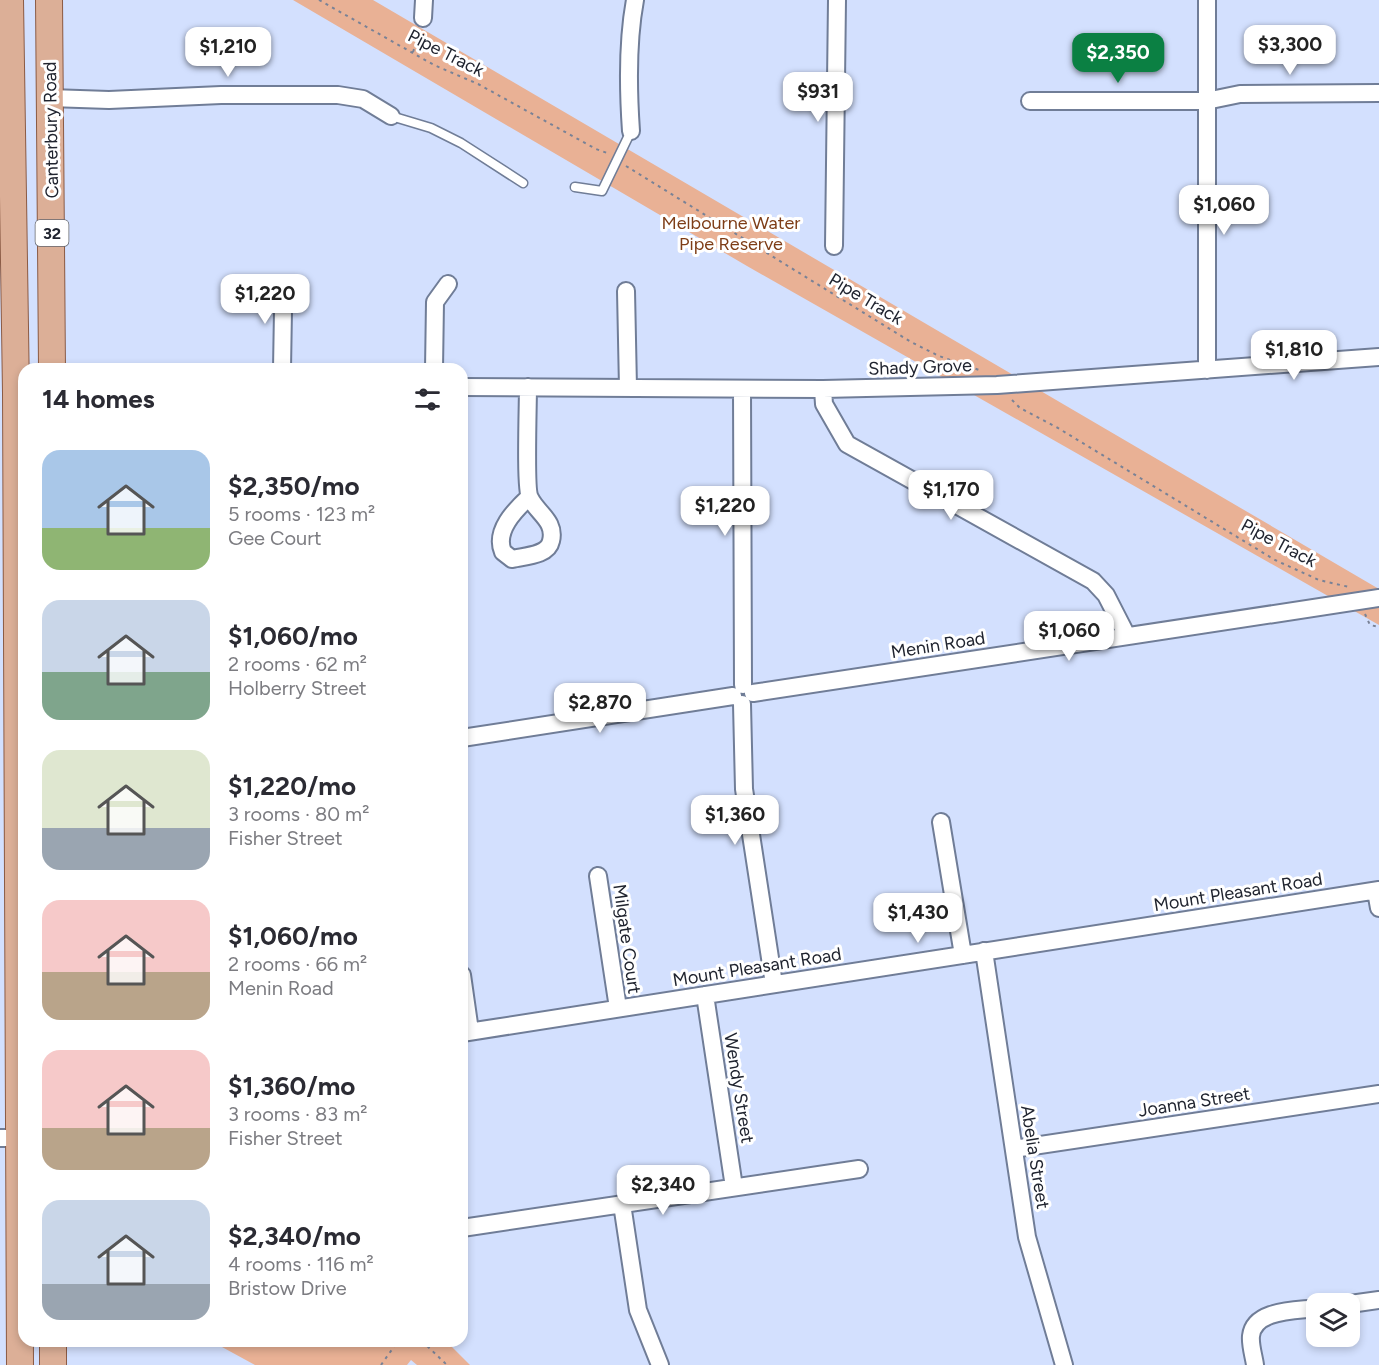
<!DOCTYPE html>
<meta charset="utf-8">
<style>
:root{--surface:#fff;--page:#f2f2f3;--text:#2b2b33;--muted:#7c7c81;--accent:#0b8043}
body{margin:0;font-family:Figtree,sans-serif;background:var(--page);color:var(--text);height:100vh;display:flex;flex-direction:column;font-size:22px;white-space:nowrap}
*{box-sizing:border-box;margin:0}
p{font-size:20px;color:var(--muted)}
.icon{flex:none;width:33px;height:33px;fill:none;stroke:currentColor;stroke-width:2;stroke-linecap:round;stroke-linejoin:round}
.map{position:relative;flex:1;overflow:hidden}
.sheet{position:absolute;left:18px;top:363px;width:450px;height:984px;display:flex;flex-direction:column;background:var(--surface);border-radius:18px;box-shadow:0 3px 9px #0003}
.sheet>*{flex:none}
.controls{position:absolute;left:1306px;top:1293px;display:grid;gap:12px}
.controls a{display:grid;place-items:center;width:54px;height:54px;border-radius:12px;background:var(--surface);box-shadow:0 3px 9px #0003;font-size:30px}
.price{position:absolute;translate:-50% -51px;padding:0 14px;border-radius:12px;background:#fff;color:#222;font-size:20px;line-height:39px;filter:drop-shadow(0 2px 3px #0008)}
.price::after{content:'';position:absolute;left:50%;top:36px;width:18px;height:14px;margin-left:-9px;background:inherit;clip-path:polygon(0 0,100% 0,50% 100%)}
.price.on{background:var(--accent);color:#fff}
ul{padding:0;list-style:none}
li{display:flex;align-items:center;gap:18px;height:150px;padding:0 24px}
li span{display:grid;place-items:center;flex:none;width:168px;height:120px;border-radius:18px;color:#555}
li>.icon{margin-inline-start:auto}
span .icon{width:72px;height:72px;fill:#fffc;stroke-width:1}
li b{font-size:26px}
h2{display:flex;justify-content:space-between;align-items:center;height:72px;padding:0 24px;font-size:26px}
.map>svg:first-child{display:block}
.green{fill:#e9b195}
.lines{fill:none;stroke-linecap:round;stroke-linejoin:round}
.lane-casing{stroke:#707d97;stroke-width:11}
.street-casing{stroke:#707d97;stroke-width:20}
.primary-casing{stroke:#8b5b45;stroke-width:28}
.path{stroke:#798296;stroke-width:2;stroke-dasharray:3 4.5;stroke-linecap:butt}
.lane{stroke:#fff;stroke-width:8}
.street{stroke:#fff;stroke-width:16}
.primary{stroke:#dcaf97;stroke-width:26}
.labels{text-anchor:middle;stroke-width:6;stroke-linejoin:round;paint-order:stroke}
.shield{fill:#fff;stroke:#63666d;stroke-width:1.5}
.shield-label{font-size:16px;font-weight:bold;fill:#20242f}
.street-label{font-size:18px;fill:#20242f;stroke:#fff}
.park-label{font-size:18px;fill:#7e3d17;stroke:#fff}
</style>
<div class="map">
<svg width="1379" height="1365" viewBox="0 0 1379 1365">
<rect width="100%" height="100%" fill="#d3e0fe"/>
<path class="green" d="M293 0H373L1379 589V625L747 266Z
M211 1341H446L470 1365H417L411 1360 407 1365H255Z"/>
<g class="lines">
<g class="lane-casing">
<path id="lane" d="M391 116 431 128 461 143 523 183
M575 187 602 191 631 131"/>
</g>
<g class="street-casing">
<path id="street" d="M423 18 424 0
M50 98 109 100 221 95H338L363 99 391 116
M1030 101H1206L1240 94 1379 93
M631 131C628 88 627 43 635 0
M834 246 837 0
M626 291 628 388
M282 369 283 310 293 295
M434 369 435 302 448 284
M1207 370V0
M462 387 823 389 997 385 1379 357
M528 387C528 404 525 489 530 498 537 513 556 521 551 541 548 556 524 556 512 559L503 552C494 531 515 510 529 497
M742 389 743 685
M823 389 824 404 847 444 1093 581 1106 595 1127 636
M753 693 1379 598
M742 704 744 789 774 984
M462 738 733 696
M941 822 963 955
M598 876 618 1008
M1376 891 1379 908
M984 951 1027 1237 1064 1365
M462 975 470 1031
M705 995 734 1187
M462 1033 1379 890
M0 1138H18
M1014 1149 1379 1094
M622 1204 638 1310 660 1365
M462 1228 859 1169
M1350 1304 1379 1300
M1255 1365C1254 1357 1250 1345 1251 1336 1254 1309 1297 1311 1317 1308"/>
</g>
<g class="primary-casing">
<path id="primary" d="M10 0 16 393 20 1365
M49 0 52 369
M53 1365V1341"/>
</g>
<path class="path" d="M319 0 434 65 478 84 596 149 610 154
M413 52 420 33
M626 166 911 342 939 356 979 370
M1012 400 1020 408 1058 428 1275 560 1319 580 1349 587
M1365 614 1370 625 1379 627
M422 1341 447 1365
M381 1365 398 1341"/>
<use href="#lane" class="lane"/>
<use href="#street" class="street"/>
<use href="#primary" class="primary"/>
</g>
<g class="labels">
<rect class="shield" x="35.5" y="220" width="33" height="26" rx="4.5"/>
<g class="shield-label">
<text x="52" y="239">32</text>
</g>
<g class="street-label">
<text transform="translate(446 53) rotate(27)" y="6">Pipe Track</text>
<text transform="translate(51 130) rotate(-91)" y="6">Canterbury Road</text>
<text transform="translate(866 299) rotate(31)" y="6">Pipe Track</text>
<text transform="translate(920 367) rotate(-2)" y="6">Shady Grove</text>
<text transform="translate(1279 543) rotate(28)" y="6">Pipe Track</text>
<text transform="translate(938 645) rotate(-9)" y="6">Menin Road</text>
<text transform="translate(1238 892) rotate(-9)" y="6">Mount Pleasant Road</text>
<text transform="translate(627 939) rotate(82)" y="6">Milgate Court</text>
<text transform="translate(757 967) rotate(-9)" y="6">Mount Pleasant Road</text>
<text transform="translate(739 1088) rotate(81)" y="6">Wendy Street</text>
<text transform="translate(1194 1102) rotate(-9)" y="6">Joanna Street</text>
<text transform="translate(1035 1157) rotate(81)" y="6">Abelia Street</text>
</g>
<g class="park-label">
<text x="731" y="229">Melbourne Water<tspan x="731" dy="21">Pipe Reserve</tspan></text>
</g>
</g>
</svg>
<div class="controls">
<a><svg class="icon" aria-label="layers" viewBox="0 0 24 24"><path d="M12 4l9 5-9 5-9-5zM3 14l9 5 9-5"/></svg></a>
</div>
<b class="price" style="left:1290px;top:76px">$3,300</b>
<b class="price" style="left:228px;top:78px">$1,210</b>
<b class="price on" style="left:1118px;top:84px">$2,350</b>
<b class="price" style="left:818px;top:123px">$931</b>
<b class="price" style="left:1224px;top:236px">$1,060</b>
<b class="price" style="left:265px;top:325px">$1,220</b>
<b class="price" style="left:1294px;top:381px">$1,810</b>
<b class="price" style="left:951px;top:521px">$1,170</b>
<b class="price" style="left:725px;top:537px">$1,220</b>
<b class="price" style="left:1069px;top:662px">$1,060</b>
<b class="price" style="left:600px;top:734px">$2,870</b>
<b class="price" style="left:735px;top:846px">$1,360</b>
<b class="price" style="left:918px;top:944px">$1,430</b>
<b class="price" style="left:663px;top:1216px">$2,340</b>
<section class="sheet">
<h2>14 homes<svg class="icon" aria-label="filters" viewBox="0 0 24 24"><path d="M4 7h16M4 17h16"/><circle cx="9" cy="7" r="2"/><circle cx="15" cy="17" r="2"/></svg></h2>
<ul>
<li><span style="background:linear-gradient(#a9c7e8 65%,#8fb573 0)"><svg class="icon" aria-label="home" viewBox="0 0 24 24"><path d="M3 11l9-7 9 7M6 9v11h12V9"/></svg></span><div><b>$2,350/mo</b><p>5 rooms · 123 m²</p><p>Gee Court</p></div></li>
<li><span style="background:linear-gradient(#c9d6e8 60%,#7fa58c 0)"><svg class="icon" aria-label="home" viewBox="0 0 24 24"><path d="M3 11l9-7 9 7M6 9v11h12V9"/></svg></span><div><b>$1,060/mo</b><p>2 rooms · 62 m²</p><p>Holberry Street</p></div></li>
<li><span style="background:linear-gradient(#dfe7d0 65%,#9aa5b1 0)"><svg class="icon" aria-label="home" viewBox="0 0 24 24"><path d="M3 11l9-7 9 7M6 9v11h12V9"/></svg></span><div><b>$1,220/mo</b><p>3 rooms · 80 m²</p><p>Fisher Street</p></div></li>
<li><span style="background:linear-gradient(#f6c9c9 60%,#b9a48a 0)"><svg class="icon" aria-label="home" viewBox="0 0 24 24"><path d="M3 11l9-7 9 7M6 9v11h12V9"/></svg></span><div><b>$1,060/mo</b><p>2 rooms · 66 m²</p><p>Menin Road</p></div></li>
<li><span style="background:linear-gradient(#f6c9c9 65%,#b9a48a 0)"><svg class="icon" aria-label="home" viewBox="0 0 24 24"><path d="M3 11l9-7 9 7M6 9v11h12V9"/></svg></span><div><b>$1,360/mo</b><p>3 rooms · 83 m²</p><p>Fisher Street</p></div></li>
<li><span style="background:linear-gradient(#c9d6e8 70%,#9aa5b1 0)"><svg class="icon" aria-label="home" viewBox="0 0 24 24"><path d="M3 11l9-7 9 7M6 9v11h12V9"/></svg></span><div><b>$2,340/mo</b><p>4 rooms · 116 m²</p><p>Bristow Drive</p></div></li>
</ul>
</section>
</div>
